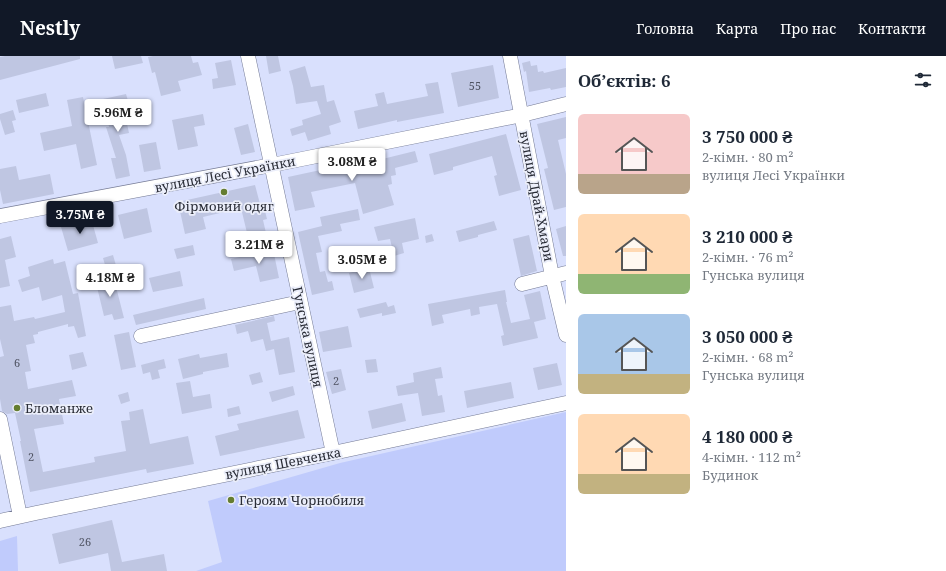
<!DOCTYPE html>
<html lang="uk">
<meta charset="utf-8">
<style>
:root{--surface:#fff;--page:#f6f6f7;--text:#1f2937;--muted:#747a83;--accent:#111827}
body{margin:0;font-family:"Noto Serif",serif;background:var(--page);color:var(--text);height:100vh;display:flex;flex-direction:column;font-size:15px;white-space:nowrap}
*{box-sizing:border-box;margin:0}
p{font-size:13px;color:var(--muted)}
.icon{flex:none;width:22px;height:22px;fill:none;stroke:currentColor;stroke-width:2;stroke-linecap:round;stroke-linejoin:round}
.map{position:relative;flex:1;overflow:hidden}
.panel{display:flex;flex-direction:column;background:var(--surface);width:380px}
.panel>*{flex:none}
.price{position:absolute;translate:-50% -34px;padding:0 9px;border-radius:4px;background:#fff;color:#222;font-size:13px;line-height:26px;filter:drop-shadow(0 1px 2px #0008)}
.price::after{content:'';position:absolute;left:50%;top:24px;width:12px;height:9px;margin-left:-6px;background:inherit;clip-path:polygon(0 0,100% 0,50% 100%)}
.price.active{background:var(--accent);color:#fff}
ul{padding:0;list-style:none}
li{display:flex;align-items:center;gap:12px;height:100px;padding:0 12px}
li span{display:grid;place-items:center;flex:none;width:112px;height:80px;border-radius:6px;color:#555}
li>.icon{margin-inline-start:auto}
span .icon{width:48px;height:48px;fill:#fffc;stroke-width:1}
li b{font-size:17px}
h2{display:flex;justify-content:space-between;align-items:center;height:48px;padding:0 12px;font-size:17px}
header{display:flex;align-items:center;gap:24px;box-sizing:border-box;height:56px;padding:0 20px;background:var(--accent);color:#fff}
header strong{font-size:19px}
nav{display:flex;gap:22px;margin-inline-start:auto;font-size:14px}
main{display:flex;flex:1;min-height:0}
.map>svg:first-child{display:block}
.green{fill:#c0cbfc}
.building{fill:#bfc6e2}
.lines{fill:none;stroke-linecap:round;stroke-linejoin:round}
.minor-casing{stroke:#757b95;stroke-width:15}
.minor{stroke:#fff;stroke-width:14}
.poi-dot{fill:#657d30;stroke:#ebeefa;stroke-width:1.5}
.labels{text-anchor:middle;stroke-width:3.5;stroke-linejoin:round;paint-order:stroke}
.number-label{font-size:11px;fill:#4f5362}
.street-label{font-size:13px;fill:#2a2d37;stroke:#ebeefa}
.poi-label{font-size:13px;fill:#2a2d37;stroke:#ebeefa;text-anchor:start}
</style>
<header>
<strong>Nestly</strong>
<nav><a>Головна</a><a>Карта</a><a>Про нас</a><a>Контакти</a></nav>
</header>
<main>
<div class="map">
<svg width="566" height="515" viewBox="0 0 566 515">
<rect width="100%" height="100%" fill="#d9e0fd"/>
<path class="green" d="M566 356V515H196L222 506 208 445 340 407Z
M17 480 18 515H0V485Z"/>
<path class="building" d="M5 0H80V3L0 24V1Z
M112 0H141L143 7 115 13Z
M153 0H191L193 7 198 6 202 19 178 25 181 35 161 40 155 16 152 17 148 1Z
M266 0H278L281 15 269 18Z
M231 4 236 29 213 33 212 23 218 22 215 7Z
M530 5 531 10 537 9 538 16 543 15 544 17 566 12V31L551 34 550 32 529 36 526 15 524 16 522 7Z
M493 9 499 42 458 51 451 17Z
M305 10 311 31 324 29 327 46 334 44 341 66 329 70 331 78 308 85 305 76 292 80 290 73 303 69 302 64 321 58 317 45 296 48 293 30 289 15Z
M438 26 444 57 397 66V64L358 73 354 55 378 50 375 38 384 36 387 48 428 40 425 28Z
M46 37 49 50 19 57 16 44Z
M126 38 129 48 123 49 129 77 119 79 126 99 130 120 116 123 111 102H116L106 71H109L103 43Z
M83 41 97 109 81 113 76 88 44 95 40 77 72 70 67 44Z
M13 54 16 64 12 65 15 76 5 79 0 63V58Z
M203 58 205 69 194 71 198 90 178 94 172 64Z
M566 61V82L558 84 566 118V151L554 154 544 113 548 112 537 68Z
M248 68 255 96 241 99 234 72Z
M506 78 521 134 499 140 494 120 497 119 492 100 453 111V114L434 119 429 98Z
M156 86 161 113 144 116 139 89Z
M415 95 418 106 395 112 396 119 391 120 392 128 388 129 394 149 363 158 355 127 311 136 315 151 295 155 288 121 353 107 354 110Z
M16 110 19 124 50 118 54 138 3 148 0 134V113Z
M255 129 260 148 263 147 267 163 263 164 266 177 248 181 241 152 203 161 206 173 185 178 178 146Z
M147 152 152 176 124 183 118 159Z
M358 153 360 164 340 168 342 175 318 180 322 196 316 197 320 216 325 215 328 226 332 225 334 234 312 239 298 176 322 170 320 161Z
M91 162 98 187 68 195 61 171Z
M415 162 419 183 402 187 404 197 394 200 390 183 378 185 374 171Z
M494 165 497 174 478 179V181L459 186 456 175Z
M566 170V200H563L556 173Z
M432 178 434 185 426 187 425 180Z
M529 179 537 215 521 220 513 183Z
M11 180 16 201 5 204 10 230 0 232V183Z
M278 182 280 191 270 193 268 185Z
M193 189 195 199 177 203 174 193Z
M273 193 279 222 260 226 256 210 234 215 231 203Z
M113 199 117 213 107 216 103 202Z
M53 203 54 208 65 205 73 238 78 237 86 280 78 282 74 270 68 271V268L38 276V278L33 279 35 287 26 289 31 315 25 316 28 333 72 324 76 340 59 343 64 368 34 373 43 416 95 406 94 401 126 395 121 365 130 364 129 356 143 353 150 388 188 380 194 408 147 417 146 413 30 436 20 385H21L15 357 7 358 2 355 0 343V301L4 300 0 283V251L11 249 14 265 34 261 35 263 65 256 62 239 42 245 39 231 22 236 18 224 30 220 28 211Z
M369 212 374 232 354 237 349 217Z
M180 215 183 230 153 236 149 222Z
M113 219 124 262 114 264 112 258 104 260 96 227 105 225 104 221Z
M505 234 507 246H506L511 267 530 263 524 239 540 235 546 263 534 266 538 282 503 290 501 280 504 279 497 248 479 251 480 258 471 260 470 253 442 259 444 267 432 270 428 248Z
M204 242 206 253 136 269 133 259Z
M386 246 388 251 394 249 396 257 382 260V257L360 262 357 253Z
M274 260 275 265 267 267 271 285 289 281 295 316 279 319 274 293 266 295 263 283 251 286 248 275 237 278 235 269Z
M348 270 352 291 323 296 319 276Z
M129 276 136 311 121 314 114 279Z
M83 296 87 310 72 314 69 299Z
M227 297 229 311 203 316V318L183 323 178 303 199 298 200 302Z
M164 303 166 312 158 314 160 322 152 324 150 316 143 318 141 309Z
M376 303 378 316 367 317 365 304Z
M557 307 562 329 538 334 533 312Z
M441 311 443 322 435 323 438 340 442 339 445 356 422 360 418 337 398 340 396 330 414 326 413 317Z
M341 313 346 334 332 338 326 316Z
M260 316 263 326 252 329 249 319Z
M190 325 193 341 210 338 212 352 182 358 176 327Z
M511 326 514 342 467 352 464 335Z
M293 330 295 339 272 346 269 336Z
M128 336 130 345 121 348 118 339Z
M402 347 406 365 372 373 368 355Z
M239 350 241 358 228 361 227 353Z
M298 354 305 382 220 400 215 380 239 374 237 368Z
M112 464 122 506 164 498 167 515H111L108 497 59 508 52 478Z"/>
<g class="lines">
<g class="minor-casing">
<path id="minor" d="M248 0 333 397
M510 0 552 220 566 279
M0 160 272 109 522 59 566 48
M522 228 566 217
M141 280 300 246
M0 363 20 460
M0 465 36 457 333 397 566 347"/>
</g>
<use href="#minor" class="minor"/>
</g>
<g class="poi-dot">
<circle cx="224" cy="136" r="4"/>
<circle cx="17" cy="352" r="4"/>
<circle cx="231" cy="444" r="4"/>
</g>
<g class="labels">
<g class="number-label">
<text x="475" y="34">55</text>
<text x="17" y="311">6</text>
<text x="336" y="329">2</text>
<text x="31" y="405">2</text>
<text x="85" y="490">26</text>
</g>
<g class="street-label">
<text transform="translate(225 118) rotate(-11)" y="5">вулиця Лесі Українки</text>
<text transform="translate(537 140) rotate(79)" y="5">вулиця Драй-Хмари</text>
<text transform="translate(308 281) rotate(78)" y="5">Гунська вулиця</text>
<text transform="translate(283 407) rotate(-11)" y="5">вулиця Шевченка</text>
</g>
<g class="poi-label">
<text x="224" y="155" text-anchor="middle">Фірмовий одяг</text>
<text x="25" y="357">Бломанже</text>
<text x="239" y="449">Героям Чорнобиля</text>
</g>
</g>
</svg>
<b class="price" style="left:118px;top:77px">5.96M ₴</b>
<b class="price" style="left:352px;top:126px">3.08M ₴</b>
<b class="price active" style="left:80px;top:179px">3.75M ₴</b>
<b class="price" style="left:259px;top:209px">3.21M ₴</b>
<b class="price" style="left:362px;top:224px">3.05M ₴</b>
<b class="price" style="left:110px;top:242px">4.18M ₴</b>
</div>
<section class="panel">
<h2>Об’єктів: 6<svg class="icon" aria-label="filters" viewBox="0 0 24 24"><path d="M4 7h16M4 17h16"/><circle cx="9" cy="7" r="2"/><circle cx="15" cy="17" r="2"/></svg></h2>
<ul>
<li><span style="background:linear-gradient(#f6c9c9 75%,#b9a48a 0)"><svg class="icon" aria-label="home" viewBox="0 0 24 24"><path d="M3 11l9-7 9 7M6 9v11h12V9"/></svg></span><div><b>3 750 000 ₴</b><p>2-кімн. · 80 m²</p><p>вулиця Лесі Українки</p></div></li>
<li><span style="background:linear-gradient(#ffd9b3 75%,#8fb573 0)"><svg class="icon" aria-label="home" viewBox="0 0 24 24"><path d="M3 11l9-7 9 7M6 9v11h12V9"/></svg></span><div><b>3 210 000 ₴</b><p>2-кімн. · 76 m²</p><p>Гунська вулиця</p></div></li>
<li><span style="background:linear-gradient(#a9c7e8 75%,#c2b280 0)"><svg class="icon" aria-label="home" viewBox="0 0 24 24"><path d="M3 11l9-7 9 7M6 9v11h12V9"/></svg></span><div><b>3 050 000 ₴</b><p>2-кімн. · 68 m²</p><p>Гунська вулиця</p></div></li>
<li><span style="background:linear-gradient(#ffd9b3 75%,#c2b280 0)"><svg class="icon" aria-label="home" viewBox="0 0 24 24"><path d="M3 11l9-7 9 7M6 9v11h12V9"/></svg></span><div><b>4 180 000 ₴</b><p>4-кімн. · 112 m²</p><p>Будинок</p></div></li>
</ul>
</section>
</main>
